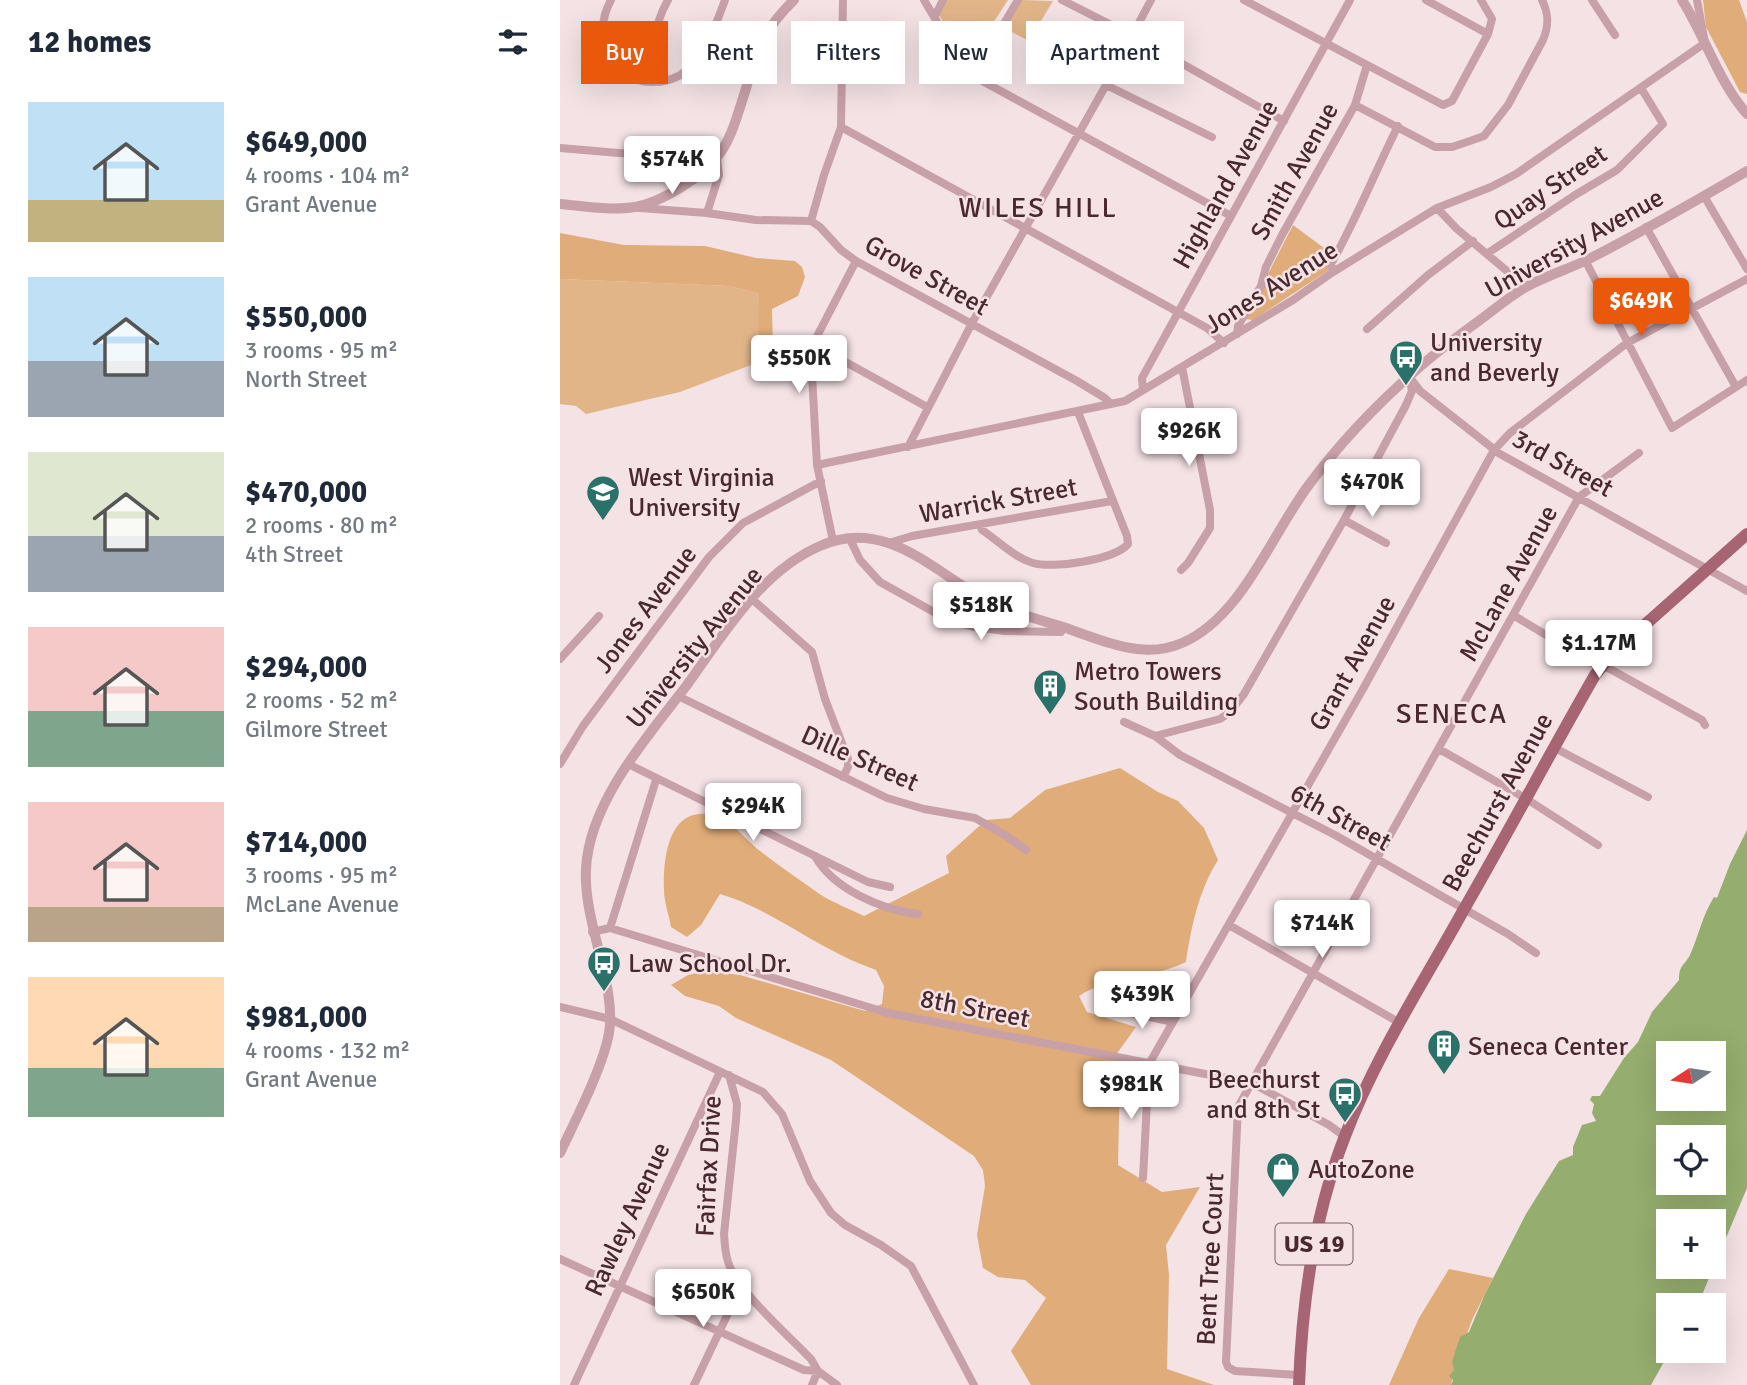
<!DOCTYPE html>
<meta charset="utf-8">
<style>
:root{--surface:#fff;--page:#f6f6f7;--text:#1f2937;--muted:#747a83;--accent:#ea580c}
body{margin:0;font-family:Signika,sans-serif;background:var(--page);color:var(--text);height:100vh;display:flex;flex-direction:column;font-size:26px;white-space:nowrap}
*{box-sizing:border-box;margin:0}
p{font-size:23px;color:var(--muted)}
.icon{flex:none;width:38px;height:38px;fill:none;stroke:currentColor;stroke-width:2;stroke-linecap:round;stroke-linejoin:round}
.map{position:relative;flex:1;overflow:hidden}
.panel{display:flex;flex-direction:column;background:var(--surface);width:560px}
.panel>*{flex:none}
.guide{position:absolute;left:21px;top:21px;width:665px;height:63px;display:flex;gap:14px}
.needle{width:46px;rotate:258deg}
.tools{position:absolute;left:1096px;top:1041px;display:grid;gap:14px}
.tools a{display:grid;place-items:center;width:70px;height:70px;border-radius:0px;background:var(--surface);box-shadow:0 7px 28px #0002;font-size:35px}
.price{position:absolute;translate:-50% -60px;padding:0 16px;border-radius:7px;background:#fff;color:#222;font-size:23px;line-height:46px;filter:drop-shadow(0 2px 4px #0008)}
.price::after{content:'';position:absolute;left:50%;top:42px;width:21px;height:16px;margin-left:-10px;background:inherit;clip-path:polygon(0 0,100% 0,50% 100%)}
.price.selected{background:var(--accent);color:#fff}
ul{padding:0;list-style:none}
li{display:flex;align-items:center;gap:21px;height:175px;padding:0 28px}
li span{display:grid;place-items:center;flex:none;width:196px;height:140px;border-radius:0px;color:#555}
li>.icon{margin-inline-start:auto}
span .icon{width:84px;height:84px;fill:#fffc;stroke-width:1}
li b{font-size:30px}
h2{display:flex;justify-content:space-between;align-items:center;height:84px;padding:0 28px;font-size:30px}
.tag{padding:0 24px;border-radius:0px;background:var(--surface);box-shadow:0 7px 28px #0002;font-size:24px;line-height:63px}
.tag.selected{background:var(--accent);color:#fff}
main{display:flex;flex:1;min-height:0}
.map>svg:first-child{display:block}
.green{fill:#e2b589}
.forest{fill:#e0ac79}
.water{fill:#95ad6e;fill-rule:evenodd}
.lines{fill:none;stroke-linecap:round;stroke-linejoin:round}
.minor{stroke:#c7a0a8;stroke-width:8}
.tertiary{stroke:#c7a0a8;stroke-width:10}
.primary{stroke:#a76473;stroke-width:12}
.labels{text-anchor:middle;stroke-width:5;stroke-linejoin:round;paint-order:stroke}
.shield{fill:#f4e2e5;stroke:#7d6066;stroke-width:2}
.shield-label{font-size:24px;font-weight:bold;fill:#4a2830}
.street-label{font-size:26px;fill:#4a2830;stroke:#f4e2e5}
.poi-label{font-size:26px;fill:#4a2830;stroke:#f4e2e5;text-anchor:start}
.neighbourhood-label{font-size:28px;letter-spacing:2px;fill:#4a2830;stroke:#f4e2e5}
</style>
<main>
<section class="panel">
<h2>12 homes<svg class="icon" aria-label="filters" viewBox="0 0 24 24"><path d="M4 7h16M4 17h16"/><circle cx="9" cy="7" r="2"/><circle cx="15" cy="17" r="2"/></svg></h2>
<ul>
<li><span style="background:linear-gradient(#bfe0f5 70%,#c2b280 0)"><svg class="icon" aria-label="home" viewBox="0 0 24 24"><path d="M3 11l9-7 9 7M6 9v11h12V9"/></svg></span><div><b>$649,000</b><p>4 rooms · 104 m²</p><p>Grant Avenue</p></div></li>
<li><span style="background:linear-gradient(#bfe0f5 60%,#9aa5b1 0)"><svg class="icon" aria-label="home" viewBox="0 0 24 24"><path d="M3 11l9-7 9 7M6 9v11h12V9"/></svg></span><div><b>$550,000</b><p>3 rooms · 95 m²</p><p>North Street</p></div></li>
<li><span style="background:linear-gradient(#dfe7d0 60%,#9aa5b1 0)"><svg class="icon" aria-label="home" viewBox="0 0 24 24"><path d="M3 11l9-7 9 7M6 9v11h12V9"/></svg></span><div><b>$470,000</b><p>2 rooms · 80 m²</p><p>4th Street</p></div></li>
<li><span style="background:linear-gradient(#f6c9c9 60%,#7fa58c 0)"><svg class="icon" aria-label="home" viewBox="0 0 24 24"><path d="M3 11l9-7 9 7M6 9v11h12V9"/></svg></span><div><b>$294,000</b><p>2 rooms · 52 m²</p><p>Gilmore Street</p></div></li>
<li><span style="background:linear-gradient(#f6c9c9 75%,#b9a48a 0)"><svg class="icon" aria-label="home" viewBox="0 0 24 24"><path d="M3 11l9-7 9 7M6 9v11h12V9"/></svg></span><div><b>$714,000</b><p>3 rooms · 95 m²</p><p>McLane Avenue</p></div></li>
<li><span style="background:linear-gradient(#ffd9b3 65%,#7fa58c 0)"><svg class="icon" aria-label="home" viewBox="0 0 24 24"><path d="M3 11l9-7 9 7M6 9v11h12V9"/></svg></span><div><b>$981,000</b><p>4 rooms · 132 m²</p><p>Grant Avenue</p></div></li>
</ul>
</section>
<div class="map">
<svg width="1187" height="1385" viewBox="0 0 1187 1385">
<rect width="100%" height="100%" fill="#f4e2e5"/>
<path class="green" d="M386 0H448L407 63 379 15Z
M461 0 493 1 469 41 444 28Z
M0 279 170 286 199 294V362L120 392 26 414 16 406 0 404Z"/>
<path class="forest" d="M1143 0H1179L1187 22V94L1180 92 1146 27Z
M733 225 772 254 769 270 693 320 685 319Z
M0 233 64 245 145 246 196 258 235 261 242 267 245 277 238 296 212 309 213 350 206 368 199 362 198 353 199 294 170 286 0 279Z
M560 768 598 792 618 801 644 828 658 860C639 890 631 927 626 962 591 979 551 975 519 996L527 1012 576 1027 553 1059 560 1075 558 1165 602 1192 640 1187 606 1245 609 1275 607 1369 654 1385H471L451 1351 486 1298 465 1280 438 1277 423 1268 417 1235 425 1186 423 1170 414 1156 271 1060 176 1018 159 1006 125 996 111 985 128 975 145 971 180 975 305 1011 322 1004 324 986 316 970C304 965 292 961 281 955 240 935 204 907 160 894L141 925 127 937 111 927C109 915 104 902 104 890 103 861 107 809 148 814 168 816 185 839 200 851 219 866 240 880 261 895 274 903 290 909 304 916L389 873 386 856 426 820 450 818 485 790Z
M889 1269 933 1278 912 1320 894 1370 891 1385H829L859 1318Z"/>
<path class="water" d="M1187 830V1188L1139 1302 1137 1305 1108 1306V1351H1110L1091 1385H891L893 1380 889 1376 894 1370 892 1362 900 1337 909 1332 925 1294 966 1214 999 1161 1013 1155V1147L1022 1125 1036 1121 1032 1113 1034 1104 1030 1100 1032 1096H1040L1064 1058 1078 1042 1092 1012 1119 980C1119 965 1124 966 1130 955 1139 935 1142 916 1154 897L1157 898 1170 864ZM1108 1054H1153V1099H1108ZM1108 1138H1153V1183H1108ZM1108 1222H1153V1267H1108Z"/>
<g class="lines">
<path class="minor" d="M51 0C31 36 48 82 92 82 105 82 117 79 127 70 147 52 156 24 165 0
M364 0 405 69 413 76 671 216
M502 0 571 35 724 121
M684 0 883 105 892 101 928 34 932 19 921 0
M866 0 928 34
M1032 0 1055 35
M375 16 383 0
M413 76 458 0
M100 82C92 52 92 28 108 0
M546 85 652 137
M795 105 875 147H892L907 142 924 136 948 105 983 40C989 26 989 14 982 0
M281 127 647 328 664 343
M0 148 59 153 136 155 157 158 159 175 147 213
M1144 196 1187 269
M80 208 147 213 196 220 251 221 260 227 281 250 296 261 517 381 545 398 551 404
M877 208 897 229 966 287
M251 221 264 175 281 127 283 0
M1086 227 1176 387
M928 253 1015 195 1057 170 1103 124 1081 88
M1025 260 1112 428 1187 380
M773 272 771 264C796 220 815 172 838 126
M807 329 868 275 913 241
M677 334 678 326 701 286 706 267 722 235 795 105 807 65
M253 344 367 407
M851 379 860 391 940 454 1187 591
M583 390 582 378 790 0
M348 447 412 323 546 85 591 0
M257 465 565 401 733 300 773 272 877 208 931 187 956 174 1145 43 1137 0
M784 520 826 543
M420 524 422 530C437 540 455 558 473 563 493 569 554 560 568 544L567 536 518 412
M290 539 300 560 320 582 390 621 415 627 445 631 501 632 503 627
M273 541 257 465 251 357 253 344 296 261
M332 542 352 536 552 501
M621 570 628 563 650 528V510L622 367
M192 599 252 652 265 699 288 759V767L283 777
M953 615 1032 663 1050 669 1142 720 1145 725
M0 659 39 616
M118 696 327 798 364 809 415 818 445 835 466 850
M564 722 595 736 620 755 775 835 948 934 976 953
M595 736 660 719 670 712 684 694 784 520 846 405 852 391 849 377
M993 747 1088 797
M879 749 965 798 1038 845
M0 764 23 726 149 557 183 523 261 481
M68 764 308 882 330 887
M255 856C273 889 322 910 358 914
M669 925 840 1023
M50 928 96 780
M32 932 50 928 328 1013 692 1083 769 1125 784 1136
M0 1007 50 1019 203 1092 222 1114 250 1181 271 1213 285 1225 321 1245 351 1266 414 1385
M557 1010 613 1022
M169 1075 177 1104 176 1120 164 1234C165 1246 165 1257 170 1267 181 1294 229 1336 251 1359L258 1371 277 1385
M583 1178 589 1064 803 689 934 450 950 433 1067 343 1187 279
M0 1259 244 1370 258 1371 252 1385
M739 1375 675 1371 668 1367 666 1362 678 1107 1019 497 1079 453
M14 1385 160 1072
M134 1385 181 1286"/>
<path class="tertiary" d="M1122 0C1145 36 1158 81 1187 114
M0 204C24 206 51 211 75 207 102 202 141 178 157 157 170 142 177 117 183 98 197 54 199 34 234 0
M0 1153C15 1121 43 1067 49 1033 57 985 23 922 26 869 29 802 88 736 127 685 163 635 201 571 260 546 323 518 369 567 419 596 446 611 477 619 506 628 529 636 553 646 577 649 593 651 608 649 622 643 681 618 711 536 748 486 779 444 815 406 855 371 875 353 898 336 920 320 935 309 950 296 966 287 984 277 1005 270 1025 261 1080 233 1134 202 1187 171"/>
<path class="primary" d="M739 1385C742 1301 754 1215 785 1136 815 1057 862 985 903 911 948 833 990 753 1035 675L1051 655 1187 534"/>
</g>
<defs>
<g id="bus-pin" transform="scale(1.75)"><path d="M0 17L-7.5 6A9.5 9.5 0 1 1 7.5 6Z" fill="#297169" stroke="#f4e2e5"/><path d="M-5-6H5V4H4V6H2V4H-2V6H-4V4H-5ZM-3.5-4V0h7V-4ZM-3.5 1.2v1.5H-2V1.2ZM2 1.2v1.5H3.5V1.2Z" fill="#fff"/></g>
<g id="university-pin" transform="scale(1.75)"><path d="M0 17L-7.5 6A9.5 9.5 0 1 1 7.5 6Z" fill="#297169" stroke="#f4e2e5"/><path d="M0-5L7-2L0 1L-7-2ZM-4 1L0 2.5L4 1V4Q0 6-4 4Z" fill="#fff"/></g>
<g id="building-pin" transform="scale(1.75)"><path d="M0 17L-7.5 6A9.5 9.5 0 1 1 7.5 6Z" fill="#297169" stroke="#f4e2e5"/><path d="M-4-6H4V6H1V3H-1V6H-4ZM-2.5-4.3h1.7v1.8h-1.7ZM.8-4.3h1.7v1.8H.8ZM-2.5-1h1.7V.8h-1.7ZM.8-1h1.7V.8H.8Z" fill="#fff"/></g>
<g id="shop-pin" transform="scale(1.75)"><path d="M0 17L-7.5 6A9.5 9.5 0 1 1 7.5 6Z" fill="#297169" stroke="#f4e2e5"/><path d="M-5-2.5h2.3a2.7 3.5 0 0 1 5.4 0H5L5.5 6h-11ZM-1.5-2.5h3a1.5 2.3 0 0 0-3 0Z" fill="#fff"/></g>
</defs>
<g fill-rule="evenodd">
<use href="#bus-pin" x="846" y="357"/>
<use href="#university-pin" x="43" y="492"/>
<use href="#building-pin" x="490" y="686"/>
<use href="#bus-pin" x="44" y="963"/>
<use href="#building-pin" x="884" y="1046"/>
<use href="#bus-pin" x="785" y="1094"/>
<use href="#shop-pin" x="723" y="1169"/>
</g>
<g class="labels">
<rect class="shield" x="715.5" y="1223.5" width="77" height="41" rx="5"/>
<g class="shield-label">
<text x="754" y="1252">US 19</text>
</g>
<g class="street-label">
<text transform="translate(734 171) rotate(-61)" y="9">Smith Avenue</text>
<text transform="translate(665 184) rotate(-61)" y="9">Highland Avenue</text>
<text transform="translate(990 187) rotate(-34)" y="9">Quay Street</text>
<text transform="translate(1014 243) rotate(-29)" y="9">University Avenue</text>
<text transform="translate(367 275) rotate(29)" y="9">Grove Street</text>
<text transform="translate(711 287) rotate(-32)" y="9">Jones Avenue</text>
<text transform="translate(1003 463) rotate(29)" y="9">3rd Street</text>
<text transform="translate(438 500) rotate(-10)" y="9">Warrick Street</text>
<text transform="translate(948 583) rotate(-61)" y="9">McLane Avenue</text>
<text transform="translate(85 609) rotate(-53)" y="9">Jones Avenue</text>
<text transform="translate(134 647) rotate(-51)" y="9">University Avenue</text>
<text transform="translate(792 663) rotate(-61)" y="9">Grant Avenue</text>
<text transform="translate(300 758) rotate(24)" y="9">Dille Street</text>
<text transform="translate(937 802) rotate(-61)" y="9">Beechurst Avenue</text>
<text transform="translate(781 817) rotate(29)" y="9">6th Street</text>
<text transform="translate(415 1008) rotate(11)" y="9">8th Street</text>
<text transform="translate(148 1166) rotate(-87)" y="9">Fairfax Drive</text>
<text transform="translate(67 1219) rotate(-65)" y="9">Rawley Avenue</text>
<text transform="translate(650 1259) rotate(-87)" y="9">Bent Tree Court</text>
</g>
<g class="poi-label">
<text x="870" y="351">University<tspan x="870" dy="30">and Beverly</tspan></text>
<text x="68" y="486">West Virginia<tspan x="68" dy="30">University</tspan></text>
<text x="514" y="680">Metro Towers<tspan x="514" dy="30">South Building</tspan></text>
<text x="68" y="972">Law School Dr.</text>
<text x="908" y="1055">Seneca Center</text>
<text x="760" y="1088" text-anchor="end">Beechurst<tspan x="760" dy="30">and 8th St</tspan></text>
<text x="748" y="1178">AutoZone</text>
</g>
<g class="neighbourhood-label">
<text x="478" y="217">WILES HILL</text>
<text x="892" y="723">SENECA</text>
</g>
</g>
</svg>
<div class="tools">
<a><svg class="needle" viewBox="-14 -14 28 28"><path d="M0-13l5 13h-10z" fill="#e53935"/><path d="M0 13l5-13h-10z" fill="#747a83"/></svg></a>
<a><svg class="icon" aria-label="locate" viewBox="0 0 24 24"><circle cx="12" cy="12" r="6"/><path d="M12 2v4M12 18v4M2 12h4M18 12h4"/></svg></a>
<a>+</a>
<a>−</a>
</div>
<b class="price" style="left:112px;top:196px">$574K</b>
<b class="price selected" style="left:1081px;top:338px">$649K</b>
<b class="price" style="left:239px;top:395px">$550K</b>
<b class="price" style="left:629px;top:468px">$926K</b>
<b class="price" style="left:812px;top:519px">$470K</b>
<b class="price" style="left:421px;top:642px">$518K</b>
<b class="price" style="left:1039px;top:680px">$1.17M</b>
<b class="price" style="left:193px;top:843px">$294K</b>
<b class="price" style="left:762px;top:960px">$714K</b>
<b class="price" style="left:582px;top:1031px">$439K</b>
<b class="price" style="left:571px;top:1121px">$981K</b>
<b class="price" style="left:143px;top:1329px">$650K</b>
<div class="guide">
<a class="tag selected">Buy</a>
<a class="tag">Rent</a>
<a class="tag">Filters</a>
<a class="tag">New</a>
<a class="tag">Apartment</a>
</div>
</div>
</main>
